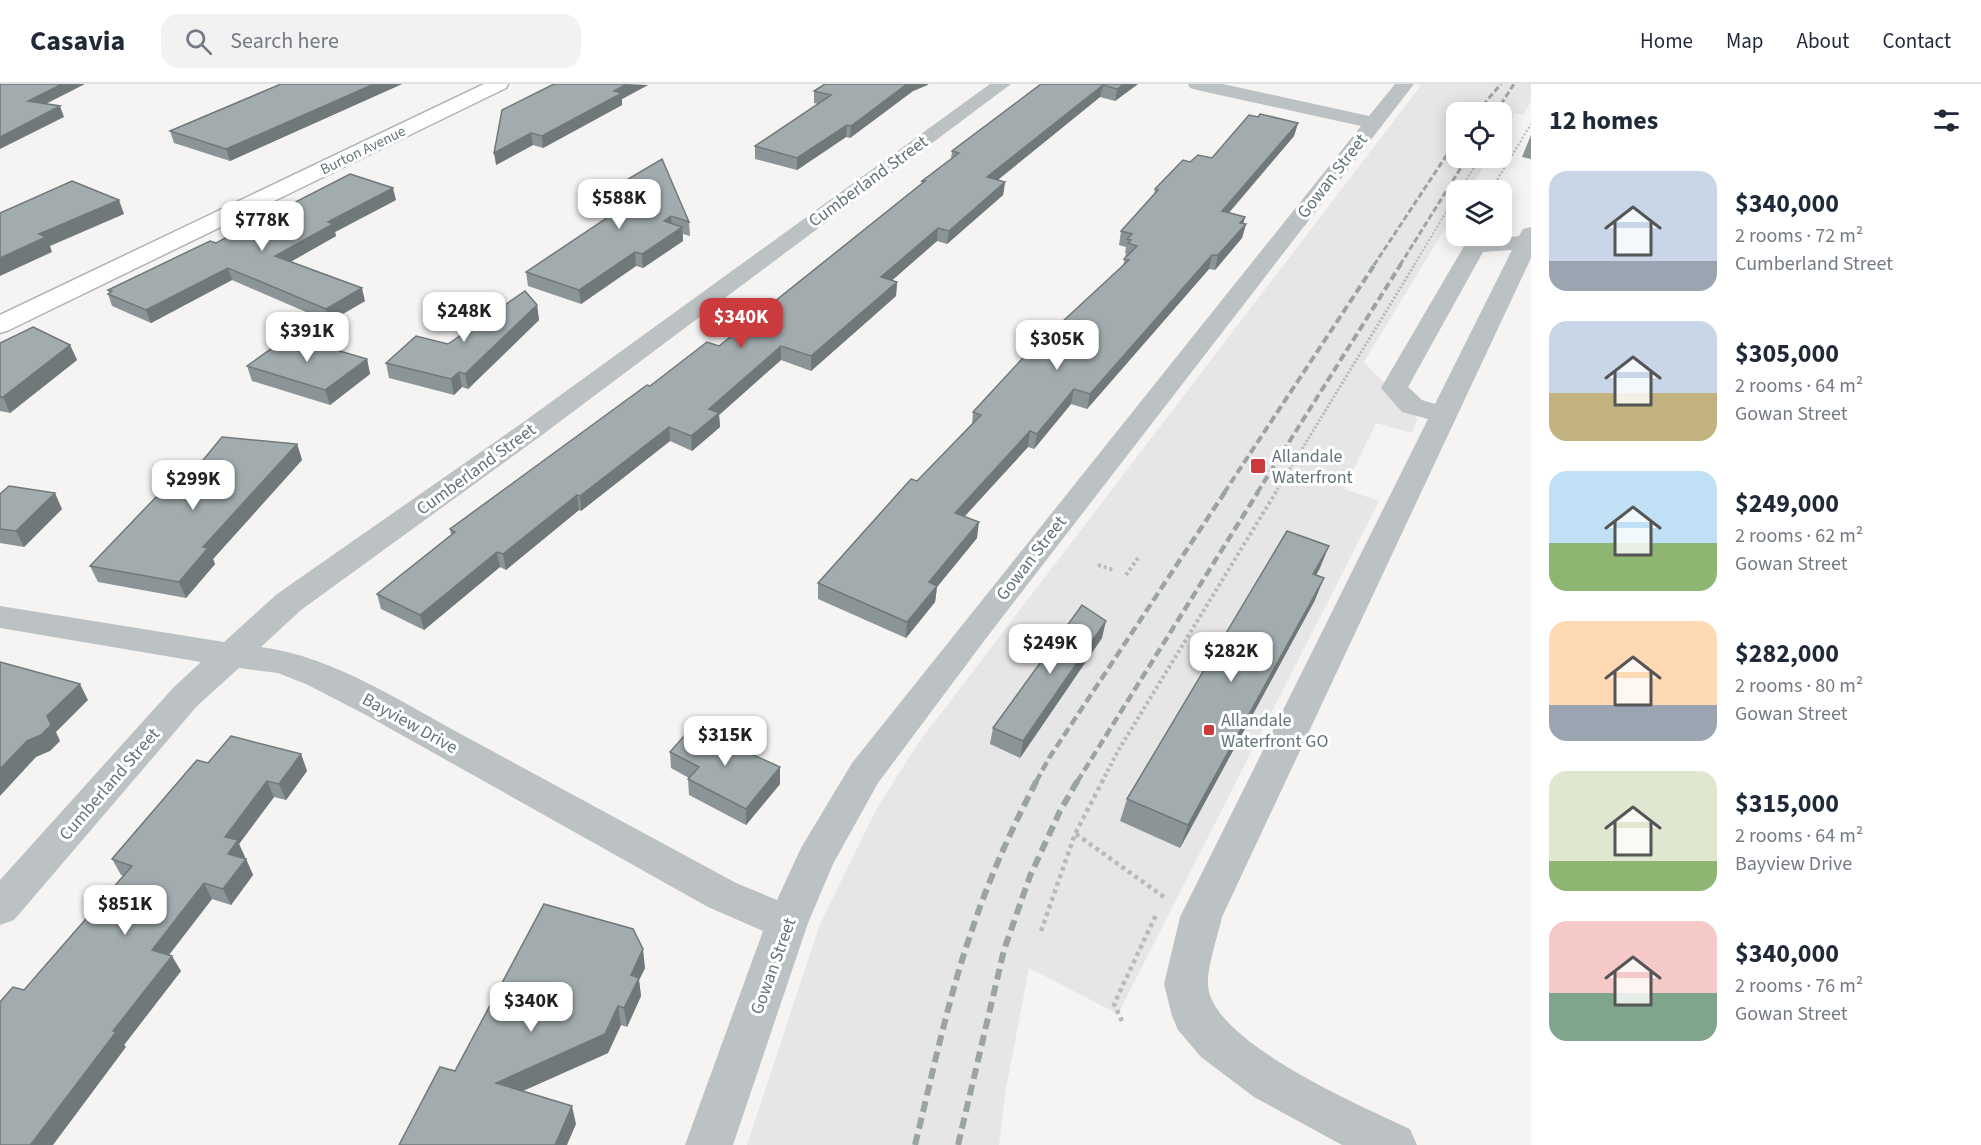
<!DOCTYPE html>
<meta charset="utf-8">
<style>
:root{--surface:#fff;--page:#f2f2f3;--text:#1f2937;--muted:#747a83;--line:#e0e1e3;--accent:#cb3b3e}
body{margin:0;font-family:"Source Sans 3",sans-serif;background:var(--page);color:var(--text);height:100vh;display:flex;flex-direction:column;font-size:22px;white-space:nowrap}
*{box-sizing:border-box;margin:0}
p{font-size:20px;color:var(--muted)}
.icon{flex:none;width:33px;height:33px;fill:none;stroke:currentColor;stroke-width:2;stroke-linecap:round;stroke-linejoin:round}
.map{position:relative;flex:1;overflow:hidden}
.panel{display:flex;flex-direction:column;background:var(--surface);width:450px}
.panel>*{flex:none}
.fabs{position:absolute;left:1446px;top:18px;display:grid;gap:12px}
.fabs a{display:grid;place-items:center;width:66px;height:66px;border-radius:12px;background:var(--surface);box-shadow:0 3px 15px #0003;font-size:30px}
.price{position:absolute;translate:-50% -51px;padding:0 14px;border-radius:12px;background:#fff;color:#222;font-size:20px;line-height:39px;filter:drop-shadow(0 2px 3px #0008)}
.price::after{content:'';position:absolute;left:50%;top:36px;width:18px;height:14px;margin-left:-9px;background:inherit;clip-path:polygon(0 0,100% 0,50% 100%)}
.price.selected{background:var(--accent);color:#fff}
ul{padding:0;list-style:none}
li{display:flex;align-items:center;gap:18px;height:150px;padding:0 18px}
li span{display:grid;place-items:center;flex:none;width:168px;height:120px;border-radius:18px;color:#555}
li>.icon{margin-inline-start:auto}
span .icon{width:72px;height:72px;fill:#fffc;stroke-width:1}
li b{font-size:26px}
h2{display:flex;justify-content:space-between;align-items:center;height:72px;padding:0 18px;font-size:26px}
header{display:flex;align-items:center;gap:36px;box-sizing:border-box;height:84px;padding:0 30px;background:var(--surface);border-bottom:2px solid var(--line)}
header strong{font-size:28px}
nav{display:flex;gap:33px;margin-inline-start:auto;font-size:21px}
.search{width:420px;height:54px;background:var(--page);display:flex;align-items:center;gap:15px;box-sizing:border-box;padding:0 21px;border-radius:18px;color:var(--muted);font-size:22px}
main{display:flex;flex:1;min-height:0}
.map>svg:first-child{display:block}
.built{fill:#e5e6e5}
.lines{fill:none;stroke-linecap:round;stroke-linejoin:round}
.major-casing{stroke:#aeb4b5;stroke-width:3}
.path-far3{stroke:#b6babb;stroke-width:2;stroke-dasharray:2 2;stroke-linecap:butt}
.path-far2{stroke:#b6babb;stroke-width:3;stroke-dasharray:2 2;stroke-linecap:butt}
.path-far1{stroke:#b6babb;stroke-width:4;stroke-dasharray:3 3;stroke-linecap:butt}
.path{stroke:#b6babb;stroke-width:4.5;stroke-dasharray:4 4;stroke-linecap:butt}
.minor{fill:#bcc1c3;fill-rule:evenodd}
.major{fill:#fff;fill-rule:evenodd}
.rail-far3{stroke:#9ba3a5;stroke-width:3;stroke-dasharray:6 3;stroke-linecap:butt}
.rail-far2{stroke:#9ba3a5;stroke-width:4;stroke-dasharray:8 4;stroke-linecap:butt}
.rail-far1{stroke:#9ba3a5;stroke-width:4.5;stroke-dasharray:9 4.5;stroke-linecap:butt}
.rail{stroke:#9ba3a5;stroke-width:6;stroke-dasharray:11 6;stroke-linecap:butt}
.wall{fill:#8b9496}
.shaded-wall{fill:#71787a}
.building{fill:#a2acae;stroke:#71787a;stroke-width:1.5}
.poi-dot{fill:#cb3b3e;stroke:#fff;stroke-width:2}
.labels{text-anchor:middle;stroke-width:6;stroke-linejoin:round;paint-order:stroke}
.far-street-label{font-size:15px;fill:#64757a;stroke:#fff}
.street-label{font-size:18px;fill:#64757a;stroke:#fff}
.poi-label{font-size:18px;fill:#64757a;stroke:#fff;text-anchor:start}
</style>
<header>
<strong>Casavia</strong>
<div class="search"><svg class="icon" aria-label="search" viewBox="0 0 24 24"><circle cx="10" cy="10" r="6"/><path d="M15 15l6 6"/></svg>Search here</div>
<nav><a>Home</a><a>Map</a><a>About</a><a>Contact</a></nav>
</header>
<main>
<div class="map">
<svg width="1531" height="1061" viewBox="0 0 1531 1061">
<rect width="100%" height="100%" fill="#f5f4f2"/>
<path class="built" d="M1422 0H1531V17L1523 31 1515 29 1502 52V28H1456V74H1489L1469 106H1456V126L1364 278 1414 330 1417 336 1412 349 1376 339 1344 405 1379 417 1118 930 1029 884 1006 1005 999 1061H747L820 840 877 724 919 658Z"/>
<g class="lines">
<g class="major-casing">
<path id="major" d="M484 0H508L506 4 9 246 0 249V231Z"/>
</g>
<path class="path-far3" d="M1502 39 1504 34
M1460 106 1480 74
M1491 106 1531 40
M1414 181 1456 112"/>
<path class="path-far2" d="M1275 409 1415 180"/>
<path class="path-far1" d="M1098 481 1114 486
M1126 491 1138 474
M1102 698 1118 667 1276 408"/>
<path class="path" d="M1076 750 1164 813
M1041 847 1075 750 1103 696
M1122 937 1114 920 1156 831"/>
<path class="minor" d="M990 0H1011L542 351 301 526 261 563C335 573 403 619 468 654 557 702 647 751 736 799L777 816 801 764 852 679 1361 42 1197 6 1190 4 1188 0H1223L1369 32 1395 0H1414L987 553 878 699 833 780 808 839 733 1061H685L763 847 708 823 366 631 308 601 278 589 239 584 197 622 14 836 0 841V796L173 604 201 578 0 544V522L224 558 277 510 522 339Z
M1531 143V174L1222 833C1218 851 1207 884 1208 900 1209 957 1363 1023 1410 1045L1417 1061H1342L1254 1013 1201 973 1178 946 1172 932 1164 900 1180 833 1428 335 1402 328 1381 304 1467 157 1519 152 1523 145ZM1512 166 1435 320 1422 316 1408 303 1483 168Z"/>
<use href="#major" class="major"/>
<path class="rail-far3" d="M1477 28 1501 0
M1496 28 1514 0
M1374 181 1456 57
M1400 181 1467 74"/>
<path class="rail-far2" d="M1224 409 1375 180
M1257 409 1401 180"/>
<path class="rail-far1" d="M1036 698 1049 674 1225 408
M1077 698 1258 408"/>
<path class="rail" d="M915 1061C933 988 948 914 973 843 990 792 1012 744 1037 696
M958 1061 1004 866 1030 792 1060 727 1078 696"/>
</g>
<path class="wall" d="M281 0H402L230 77 174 59 170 47Z
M554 0 648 1 622 15V21L543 64 533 61 496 81Z
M1041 0H1138L1115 17 1100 13 998 96 1005 98 1003 111 947 160 937 157 892 196 897 198 896 212 811 287 781 276 719 331 720 343 692 367 670 357 581 427 579 426 506 486 500 483 424 546 381 525 377 510 451 451 450 445 650 302 719 262 922 100V97L951 75 952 67Z
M928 1 913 7 850 54 846 53 797 86 755 75V62L818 20 814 19V7Z
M1258 33 1298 39 1294 52 1229 129 1245 133 1243 140H1246L1242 154 1215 186 1209 185 1087 325 1071 320 1034 365 1028 363 964 433 977 454 937 503 935 518 906 554 818 515V499L972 341 973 328 1123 182 1126 169H1125L1126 163 1119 161 1121 147 1154 111 1155 105 1190 78 1212 74Z
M1531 51V75L1522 73Z
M601 111 689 138 690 152 683 150V157L643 184 636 182 581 220 528 202 526 188 615 129 602 124Z
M396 116 335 148 336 152 290 178 365 217 329 238 232 196 151 239 112 222 108 210 109 209 108 206Z
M537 221 539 236 468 305 462 303 454 311 389 294 386 279 448 260Z
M0 259 70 261 77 276 10 329 0 327Z
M367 275 370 290 330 321 252 297 247 282Z
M297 360 302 376 213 475 215 480 186 514 98 498 90 482 161 414 181 403Z
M0 410 62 425 24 463 0 459Z
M1320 484 1316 491 1315 516 1180 764 1120 737 1127 715Z
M1102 554 1020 674 990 660 993 644Z
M670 668 780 700 746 741 689 711 688 695 689 694 671 684Z
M301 670 307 687 286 716 274 713 239 760 245 773 244 774 246 775 253 791 231 821 212 815 169 871 181 887 124 961 126 963 24 906 123 792 121 791 112 775 208 679Z
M645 884 639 896 641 912 627 943 621 941 608 969 522 1007 576 1040 455 987Z"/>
<path class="shaded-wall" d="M62 0H85L32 27 28 17Z
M374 0H402L230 77 226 65Z
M627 0 648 1 622 15V21L543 64 542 52 614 7Z
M907 0H929L913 7 850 54 851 42Z
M1124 0H1138L1115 17 1117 5Z
M1103 1 1100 13 985 106 987 93Z
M60 22 64 33 0 65V53Z
M1298 39 1294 52 1218 141 1222 127Z
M847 41 846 53 797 86V74Z
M531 49 533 61 496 81 494 69Z
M1005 98 1003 111 947 160 949 147Z
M393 104 396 116 335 148 336 152 278 185 275 172 328 138Z
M119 116 124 130 50 162 52 168 0 192V174L39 150Z
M671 132 672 146 664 137Z
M1245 133 1242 144 1246 140 1242 154 1215 186 1218 171 1240 139Z
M682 143 683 157 643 184 642 170Z
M938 144 937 157 880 207 881 193Z
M635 168 636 182 581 220 579 206Z
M1212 171 1209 185 1087 325 1090 310Z
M228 184 232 196 151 239 146 226Z
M897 198 896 212 811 287V272Z
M362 204 365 217 329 238 326 225Z
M537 221 539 236 468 305 465 290Z
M70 261 77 276 10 329 3 313Z
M781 262V276L719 331 720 343 692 367 691 352 709 325Z
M367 275 370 290 330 321 325 306Z
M459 288 462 303 454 311 451 295Z
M1074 305 1071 320 1034 365 1037 350Z
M669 343 670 357 581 427 580 412Z
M1030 347 1028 363 953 445 955 429Z
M297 360 302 376 213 475 215 480 186 514 179 498 203 463Z
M55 409 62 425 24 463 16 447Z
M577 411 579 426 506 486 503 470Z
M979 438 977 454 937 503 935 518 906 554 907 538 929 498Z
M1329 462 1320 484 1304 512 1313 490Z
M497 468 500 483 424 546 420 531Z
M1324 494 1315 516 1180 764 1188 741Z
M1106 537 1102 554 1020 674 1023 657Z
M80 600 88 616 56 648 60 657 50 667 36 673 0 712V685L27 657 47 632Z
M301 670 307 687 286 716 279 700Z
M780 683V700L746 741V725Z
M267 697 274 713 239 760 245 773 235 786 228 770 225 753Z
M246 775 253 791 231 821 223 805Z
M204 799 212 815 161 881 152 866Z
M643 865 645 884 639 896 641 912 627 943 624 924 631 891Z
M172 872 181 887 124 961 126 963 53 1061H32L31 1060 113 947Z
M618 922 621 941 608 969 501 1017 496 999Z
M572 1022 576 1040 567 1061H555Z"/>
<path class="building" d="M0 0H62L28 17 60 22 0 53Z
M281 0H374L226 65 170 47Z
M554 0H627L614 7 622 9 542 52 531 49 494 69 502 26Z
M825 0H907L851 42 847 41 797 74 755 62 831 11 814 7Z
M1041 0H1124L1117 5 1103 1 987 93 1005 98 949 147 938 144 881 193 897 198 811 272 781 262 709 325 719 329 691 352 669 343 580 412 577 411 503 470 497 468 420 531 377 510 455 448 450 445 647 301 650 302 707 258 719 262 925 97H922L959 69 952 67Z
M1260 30 1298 39 1222 127 1245 133 1240 139 1246 140 1218 171H1212L1090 310 1074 305 1037 350 1030 347 955 429 979 438 929 498 937 502 907 538 818 499 911 395 917 397 981 331 973 328 1021 276 1129 176 1124 175 1137 162 1128 159 1131 156 1127 155 1132 150 1121 147 1158 106 1155 105 1183 76 1190 78 1198 71 1212 74 1249 31 1258 33Z
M662 75 689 138 671 132 664 137 682 143 642 170 635 168 579 206 526 188 629 119 601 111Z
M350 90 393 104 328 138 333 140 275 172 362 204 326 225 228 184 146 226 108 210 112 207 108 206 210 157 216 159Z
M72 97 119 116 39 150 46 153 0 174V129Z
M525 207 537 221 465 290 459 288 451 295 386 279 416 252 448 260Z
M33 243 70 261 3 313H0V259Z
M289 252 367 275 325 306 247 282Z
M222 353 297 360 203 463 208 464 179 498 90 482 156 413 161 414 173 401 181 403Z
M9 402 55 409 16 447 0 445V410Z
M1287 447 1329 462 1313 490 1324 494 1188 741 1127 715Z
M1082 521 1106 537 1023 657 993 644Z
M0 578 80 600 47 632 51 641 41 651 27 657 0 685Z
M692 643 780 683 746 725 688 695 699 683 670 668Z
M231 652 301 670 279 700 267 697 225 753 238 756 228 770 246 775 223 805 204 799 152 866 172 872 113 947 116 948 31 1060 34 1061H0V918L13 903 24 906 132 782 112 775 197 676 208 679Z
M544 820 633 845 643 865 631 891 639 894 624 924 618 922 605 950 496 999 572 1022 555 1061H399L440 983 455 987Z"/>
<g class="poi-dot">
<rect x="1250" y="374" width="16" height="16" rx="3"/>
<rect x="1203" y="640" width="12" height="12" rx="3"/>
</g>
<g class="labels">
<g class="far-street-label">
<text transform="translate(363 66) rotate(-26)" y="5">Burton Avenue</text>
</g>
<g class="street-label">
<text transform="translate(1332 92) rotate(-52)" y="6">Gowan Street</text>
<text transform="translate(868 97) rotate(-36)" y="6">Cumberland Street</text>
<text transform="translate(476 385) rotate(-36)" y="6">Cumberland Street</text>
<text transform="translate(1031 474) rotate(-52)" y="6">Gowan Street</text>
<text transform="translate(410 639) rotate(29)" y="6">Bayview Drive</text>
<text transform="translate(109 700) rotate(-49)" y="6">Cumberland Street</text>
<text transform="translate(773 882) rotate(-70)" y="6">Gowan Street</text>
</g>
<g class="poi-label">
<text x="1272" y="378">Allandale<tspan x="1272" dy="21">Waterfront</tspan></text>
<text x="1221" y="642">Allandale<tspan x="1221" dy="21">Waterfront GO</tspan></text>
</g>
</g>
</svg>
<div class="fabs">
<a><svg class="icon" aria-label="locate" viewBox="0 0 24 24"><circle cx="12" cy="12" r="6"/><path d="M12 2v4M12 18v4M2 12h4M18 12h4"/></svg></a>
<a><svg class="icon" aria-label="layers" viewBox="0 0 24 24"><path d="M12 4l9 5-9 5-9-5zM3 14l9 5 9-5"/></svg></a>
</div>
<b class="price" style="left:619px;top:146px">$588K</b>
<b class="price" style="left:262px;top:168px">$778K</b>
<b class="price" style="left:464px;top:259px">$248K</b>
<b class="price selected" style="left:741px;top:265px">$340K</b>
<b class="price" style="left:307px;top:279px">$391K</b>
<b class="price" style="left:1057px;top:287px">$305K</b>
<b class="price" style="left:193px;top:427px">$299K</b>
<b class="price" style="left:1050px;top:591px">$249K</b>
<b class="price" style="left:1231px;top:599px">$282K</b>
<b class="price" style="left:725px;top:683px">$315K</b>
<b class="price" style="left:125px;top:852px">$851K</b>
<b class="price" style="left:531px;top:949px">$340K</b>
</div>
<section class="panel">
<h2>12 homes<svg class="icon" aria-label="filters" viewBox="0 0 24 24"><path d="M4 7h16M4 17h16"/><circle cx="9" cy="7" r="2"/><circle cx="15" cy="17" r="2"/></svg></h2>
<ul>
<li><span style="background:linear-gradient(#c9d6e8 75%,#9aa5b1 0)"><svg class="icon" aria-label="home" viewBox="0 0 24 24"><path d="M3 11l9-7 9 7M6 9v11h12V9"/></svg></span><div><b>$340,000</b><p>2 rooms · 72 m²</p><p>Cumberland Street</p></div></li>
<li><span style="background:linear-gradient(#c9d6e8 60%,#c2b280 0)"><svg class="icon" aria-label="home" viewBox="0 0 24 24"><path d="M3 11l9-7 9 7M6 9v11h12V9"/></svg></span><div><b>$305,000</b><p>2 rooms · 64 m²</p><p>Gowan Street</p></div></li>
<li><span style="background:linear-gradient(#bfe0f5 60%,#8fb573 0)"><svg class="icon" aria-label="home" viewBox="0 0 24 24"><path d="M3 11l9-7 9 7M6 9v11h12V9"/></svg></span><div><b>$249,000</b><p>2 rooms · 62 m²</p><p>Gowan Street</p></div></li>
<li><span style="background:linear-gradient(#ffd9b3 70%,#9aa5b1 0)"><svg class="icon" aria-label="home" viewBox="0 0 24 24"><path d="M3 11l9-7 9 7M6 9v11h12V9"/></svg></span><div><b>$282,000</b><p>2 rooms · 80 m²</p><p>Gowan Street</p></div></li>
<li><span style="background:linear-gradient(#dfe7d0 75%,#8fb573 0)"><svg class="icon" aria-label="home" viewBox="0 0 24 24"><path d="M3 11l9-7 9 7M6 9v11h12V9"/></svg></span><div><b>$315,000</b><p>2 rooms · 64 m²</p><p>Bayview Drive</p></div></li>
<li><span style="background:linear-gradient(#f6c9c9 60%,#7fa58c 0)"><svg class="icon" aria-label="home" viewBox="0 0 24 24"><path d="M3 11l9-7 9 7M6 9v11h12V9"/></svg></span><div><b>$340,000</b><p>2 rooms · 76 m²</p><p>Gowan Street</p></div></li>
</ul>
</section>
</main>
